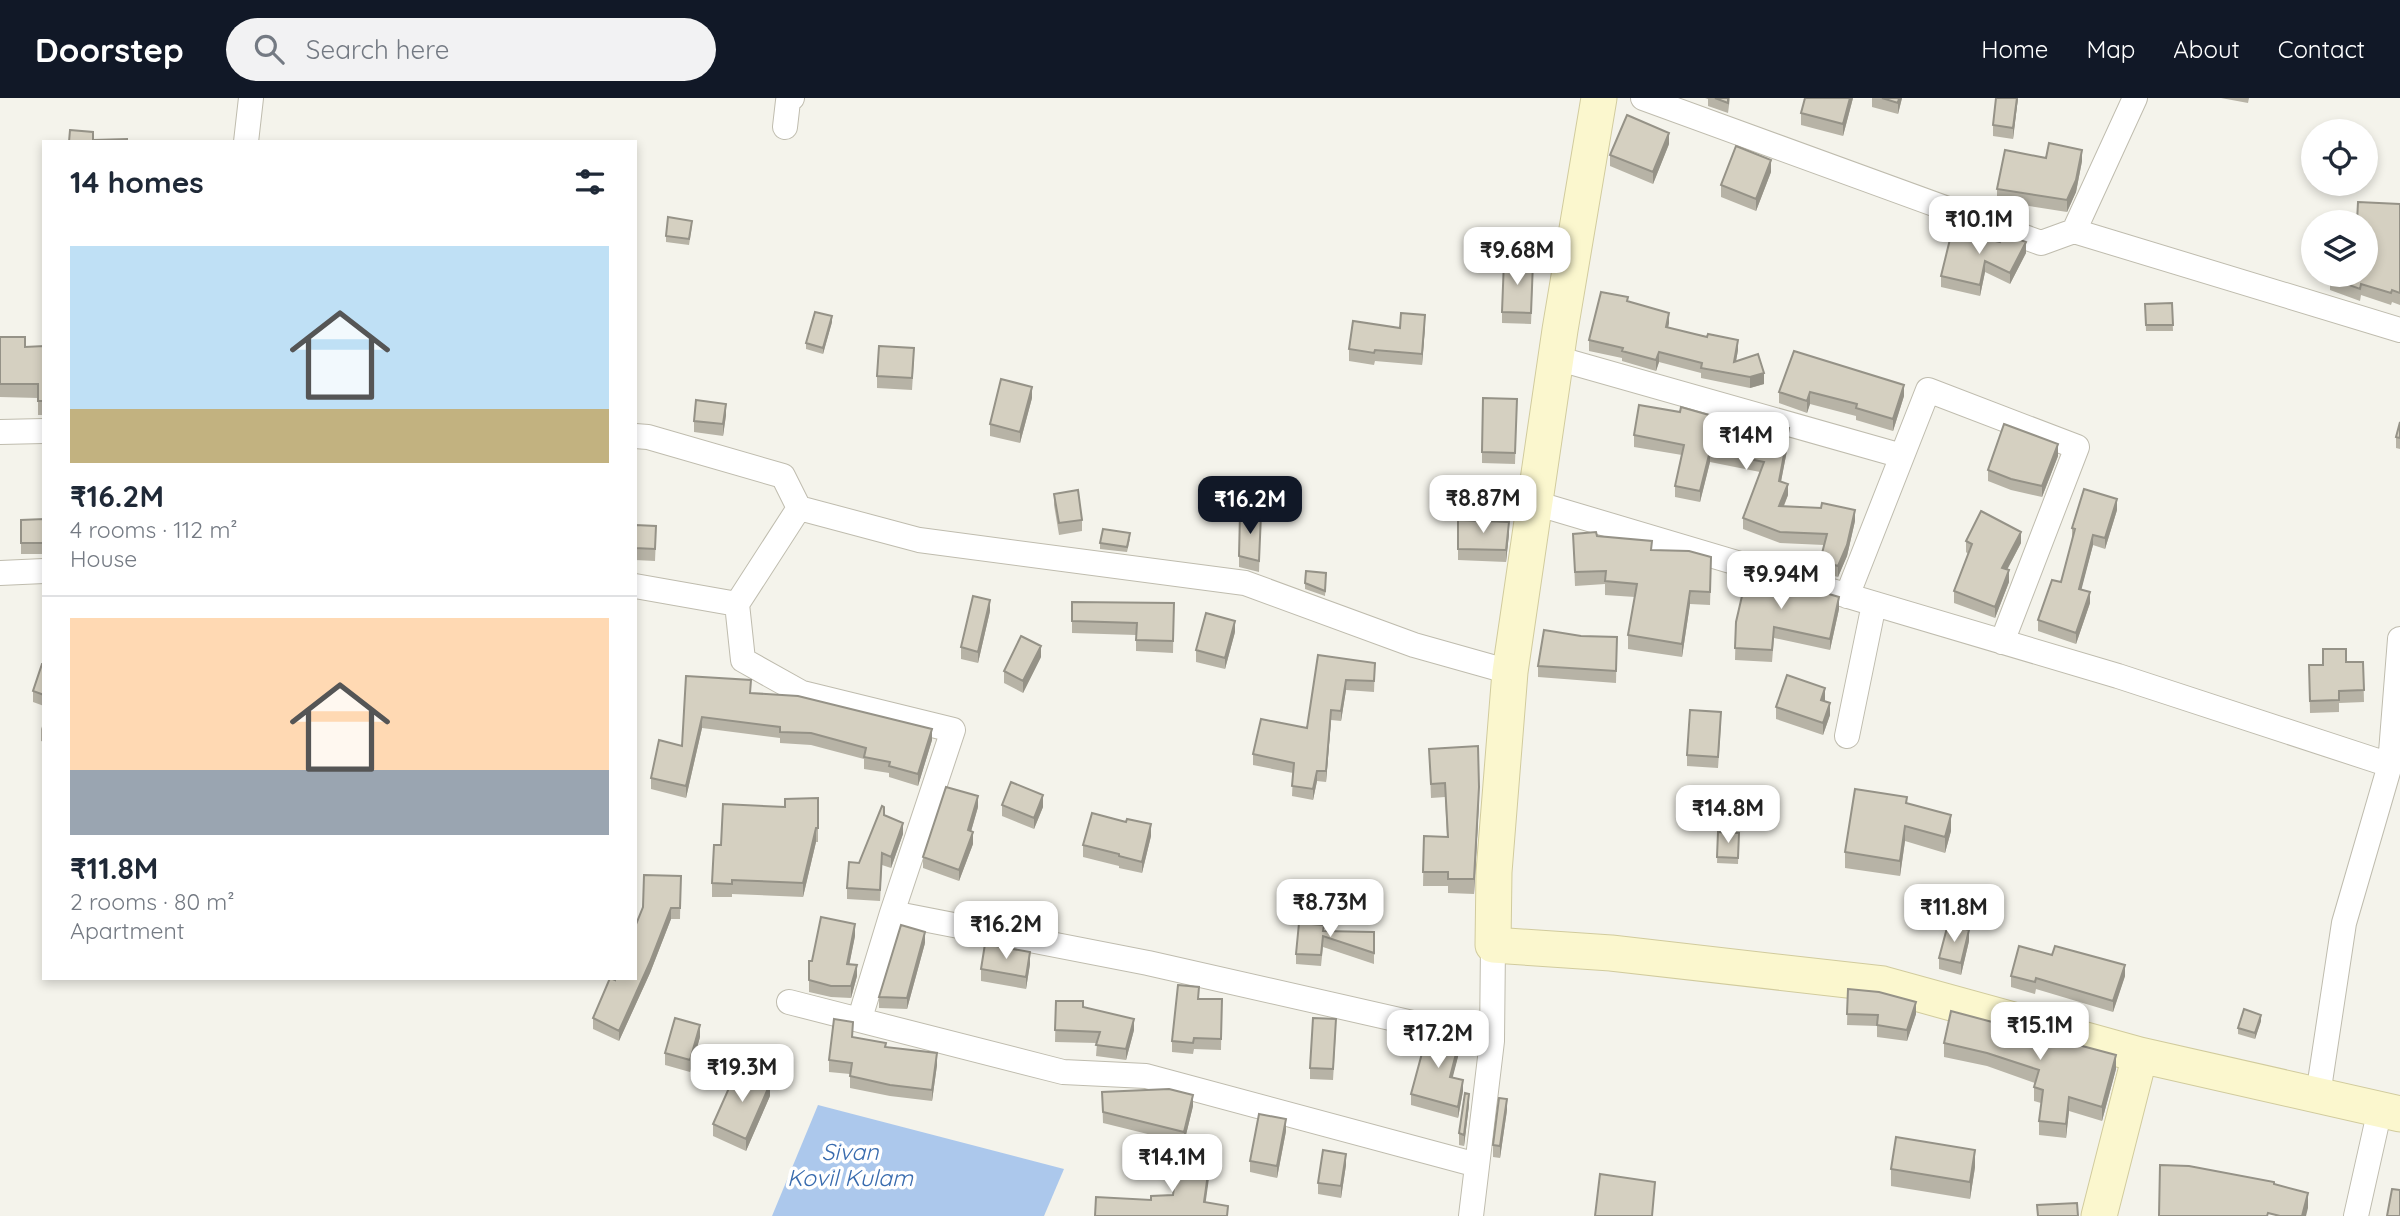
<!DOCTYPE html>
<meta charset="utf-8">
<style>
:root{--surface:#fff;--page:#f2f2f3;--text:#1f2937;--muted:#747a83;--line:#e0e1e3;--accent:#111827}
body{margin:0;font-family:Quicksand,sans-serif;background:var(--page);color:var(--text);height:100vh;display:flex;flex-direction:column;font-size:26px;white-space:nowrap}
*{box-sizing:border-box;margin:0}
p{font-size:23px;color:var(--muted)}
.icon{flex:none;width:38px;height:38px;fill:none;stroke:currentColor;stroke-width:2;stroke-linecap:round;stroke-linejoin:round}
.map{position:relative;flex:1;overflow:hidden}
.drawer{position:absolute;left:42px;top:42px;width:595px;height:840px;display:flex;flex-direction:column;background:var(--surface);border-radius:0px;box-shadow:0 4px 10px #0003}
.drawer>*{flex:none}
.fabs{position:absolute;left:2301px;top:21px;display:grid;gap:14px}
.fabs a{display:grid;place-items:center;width:77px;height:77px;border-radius:50%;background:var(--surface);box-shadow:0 4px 10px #0003;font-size:35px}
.price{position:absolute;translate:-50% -60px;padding:0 16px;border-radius:14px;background:#fff;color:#222;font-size:23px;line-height:46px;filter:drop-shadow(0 2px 4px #0008)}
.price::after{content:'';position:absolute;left:50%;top:42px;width:21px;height:16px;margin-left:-10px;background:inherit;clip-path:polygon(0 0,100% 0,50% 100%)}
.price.current{background:var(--accent);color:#fff}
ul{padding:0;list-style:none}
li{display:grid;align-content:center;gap:14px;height:371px;padding:0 28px}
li+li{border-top:2px solid var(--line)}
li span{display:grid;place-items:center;height:217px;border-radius:0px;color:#555}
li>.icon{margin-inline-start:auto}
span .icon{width:126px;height:126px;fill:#fffc;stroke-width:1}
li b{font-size:30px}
h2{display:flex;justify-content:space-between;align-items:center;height:84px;padding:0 28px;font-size:30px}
header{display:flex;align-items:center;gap:42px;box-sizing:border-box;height:98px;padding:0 35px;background:var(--accent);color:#fff}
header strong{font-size:33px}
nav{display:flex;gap:38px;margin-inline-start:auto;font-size:24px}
.search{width:490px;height:63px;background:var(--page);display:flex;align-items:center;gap:18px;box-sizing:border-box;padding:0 24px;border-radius:38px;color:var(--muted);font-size:26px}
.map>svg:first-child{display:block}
.water{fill:#acc8ec}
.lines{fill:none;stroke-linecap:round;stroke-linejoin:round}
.street-casing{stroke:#bfbcae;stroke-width:26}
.secondary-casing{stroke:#d1cb9d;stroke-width:37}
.street{stroke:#fff;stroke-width:24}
.secondary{stroke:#fbf7ce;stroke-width:35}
.wall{fill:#b7b3a6}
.shaded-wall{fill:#959287}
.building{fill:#d5d0c1;stroke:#959287;stroke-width:2}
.labels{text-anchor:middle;stroke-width:7;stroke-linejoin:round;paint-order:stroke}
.water-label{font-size:23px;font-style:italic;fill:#386bae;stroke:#fff}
</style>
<header>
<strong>Doorstep</strong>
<div class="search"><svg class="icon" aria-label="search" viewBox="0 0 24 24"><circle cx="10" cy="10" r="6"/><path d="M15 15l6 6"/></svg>Search here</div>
<nav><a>Home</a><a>Map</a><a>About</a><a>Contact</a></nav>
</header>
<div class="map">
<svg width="2400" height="1118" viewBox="0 0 2400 1118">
<rect width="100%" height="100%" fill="#f4f3eb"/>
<path class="water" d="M818 1007 1064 1071 1044 1118H772Z"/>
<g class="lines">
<g class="street-casing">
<path id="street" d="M1643 0 2041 145 2074 133 2135 0
M785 29 788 3 792 0
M246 44 251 0
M2074 133 2400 232
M1556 260 1902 358
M0 334 44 333
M635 338 648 339 783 378 799 410 919 442 1245 485 1414 547 1510 574
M1535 405 2118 578 2390 667 2400 541
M799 410 737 506 743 562 802 595 953 632 892 815 860 920
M0 475 44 473
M635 488 737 506
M1847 498 1928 292 2077 349 2002 544
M1847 638 1874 506
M892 815 1148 865 1492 943
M789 904 1063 974 1146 978 1477 1067
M2318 997 2344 825 2390 667
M1471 1118 1492 943 1493 847
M2356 1118 2380 1011"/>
</g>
<g class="secondary-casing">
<path id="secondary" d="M1599 0 1560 232 1510 574 1494 774 1493 847 1611 855 1883 886 2140 957 2099 1118
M2140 957 2400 1016"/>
</g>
<use href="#street" class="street"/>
<use href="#secondary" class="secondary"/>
</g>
<path class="wall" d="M1705 0H1730L1728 15 1708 8V1Z
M1805 0H1853L1843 38 1801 27V15Z
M1872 0H1902L1898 16 1872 9Z
M2018 0 2013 41 1993 38V27Z
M2221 0H2249L2248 5Z
M1669 46 1653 86 1610 68V57Z
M2046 60 2082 63 2076 94 2067 114 1997 103V91Z
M1771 74 1756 113 1721 99V87Z
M2400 106V207L2392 204 2391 207 2361 197 2360 203 2330 192V180Z
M692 128 689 147 666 144V138Z
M1952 133 2026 155 2010 186 1985 174 1980 198 1941 189V178Z
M1533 175 1531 226 1502 225V214Z
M1628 203 1669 225 1668 229 1738 252 1736 263 1764 286 1750 290 1701 280V275L1659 264 1656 273 1622 263V260L1589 253V242Z
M2172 205 2173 233H2146L2145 206Z
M832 224 823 256 806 251V245Z
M1425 228 1422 267 1375 263 1374 267 1349 263V251L1400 230Z
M0 239 25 249 44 248V317H38V300L0 299Z
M914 261 912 292 877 290V278Z
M1779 294 1904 298 1893 333 1856 322V318L1810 306 1807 315 1779 305Z
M1032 300 1020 345 990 338V326Z
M1517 301 1515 366 1482 365V354Z
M726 317 723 338 694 334V323Z
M1716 322 1789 342 1781 383 1788 397 1784 408 1855 423 1847 458 1838 479 1820 474V463L1824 447 1780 445 1743 431V420L1760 374 1710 364 1700 404 1675 399V388L1682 357 1634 349V337Z
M2400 324V351L2396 350V339Z
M2058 358 2042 399 2011 392 1988 383V372Z
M1054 396 1082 422V433L1059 437 1054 407Z
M2117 412 2105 451 2093 447 2081 491 2090 505 2076 546 2038 533V522L2061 484 2073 441H2072V430Z
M1261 416 1259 474 1239 469V458Z
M44 421V456H21V422Z
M1458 422 1509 436 1506 464 1458 462Z
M635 427 656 439 655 463 635 462Z
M1573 436 1597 438 1652 452 1711 473 1710 507 1690 506 1682 559 1628 551V537L1635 499 1605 497V486L1575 488Z
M1130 441 1127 454 1100 451V445Z
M1966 443 2021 445 2007 472 2009 484 1995 520 1954 505V493L1968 456 1966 454Z
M1326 481 1325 498 1305 491V485Z
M1072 504 1174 505 1173 555 1136 553V537L1072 535Z
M1839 511 1830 552 1774 540 1772 564 1735 562 1736 524Z
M990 513 978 565 961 561V549Z
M1235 534 1225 571 1196 564V552Z
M1581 538 1617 539 1616 585 1538 579V568Z
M1318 557 1375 565 1374 594 1346 592 1341 623 1331 622 1326 684 1317 683 1313 702 1292 698 1293 675 1253 667V656L1307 630Z
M1041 559 1023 595 1004 585V573Z
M2346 564H2363L2364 604 2339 605V614L2310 615 2309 567Z
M44 566V608L33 604V593Z
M686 578 932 642 918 688 889 679V675L864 671V661L811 647 780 645V640L702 630 686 700 651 691V680L682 648Z
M1825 602 1824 603 1830 617 1823 637 1776 621V609Z
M44 623V644L41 643V631Z
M1721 626 1718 670 1687 668V657Z
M1429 651 1479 703 1474 796 1448 795V788H1423L1424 738 1447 739 1445 699 1431 700Z
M818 700V744H816L803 799 732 796V799H712V785L785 709Z
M1907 705 1951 733 1945 755 1905 743 1900 778 1845 770V754Z
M1002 707 1043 709 1034 731 1002 718Z
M978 709 971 733 973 746 959 783 923 770V759Z
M884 717 903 736 891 770 882 767 880 803 847 801V790L859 765Z
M1718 734 1739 735 1738 766 1717 765Z
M1151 738 1142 775 1119 770V768L1083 759V747Z
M681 778 680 821H671L650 875 619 943 593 931V920L615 882Z
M1324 833 1374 834V866L1323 849 1321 868 1296 866V856Z
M855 838 849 867 857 878 851 900 831 899 809 894V863H812Z
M1969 843 1961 877 1939 871V860Z
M925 845 907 911 879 910V899Z
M1030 866 1026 891 981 883V871Z
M2011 878H2125L2113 914 2036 891 2035 896 2011 889Z
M1848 891 1916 916 1907 943 1877 939V928L1847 927Z
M1199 901H1222L1221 952 1194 951 1193 956 1172 954V943Z
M1056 903 1083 909 1134 932 1126 962 1096 958 1097 945 1055 944Z
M2261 923 2255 941 2238 936V930Z
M1336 933 1333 982 1310 981V970Z
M700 939 690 974 665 967V955Z
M853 939 937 967 932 1003 890 998 850 990V976L829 974V962Z
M1944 945 2116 971 2102 1023 2069 1013 2066 1040 2039 1037V1023L2041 1005 2034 1003V989L2035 985 1987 968 1944 959Z
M1460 951 1452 980 1463 993 1458 1020 1411 1007V996Z
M1102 994 1193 1008 1184 1045 1103 1025Z
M770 998 746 1053 713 1038V1026Z
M1469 1007 1464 1048 1459 1047V1035Z
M1507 1012 1500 1060 1493 1059V1047Z
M1286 1033 1277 1080 1250 1074V1063Z
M1346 1067 1341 1100 1318 1096V1085Z
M1975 1069 1970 1101 1891 1088V1071Z"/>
<path class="shaded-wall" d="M1850 0H1853L1843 38V26Z
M1899 0H1902L1898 16V5Z
M2017 0H2018L2013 41V30Z
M1669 35V46L1653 86V74Z
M2082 52V63L2076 94 2067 114V102Z
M1771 62V74L1756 113V101Z
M2026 144V155L2010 186V175Z
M1985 163V174L1980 198V187Z
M1669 215V225L1666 239V229Z
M1425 217V228L1422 267V256Z
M832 218V224L823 256V250Z
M1738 242V252L1734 274V264Z
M1659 254V264L1656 273V262Z
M1764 275V286L1750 290V279Z
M1904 287V298L1893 333V321Z
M1032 289V300L1020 345V334Z
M1810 294V306L1807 315V303Z
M726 306V317L723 338V326Z
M1789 330V342L1779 394V383Z
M2058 346V358L2042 399V388Z
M1710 353V364L1700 404V393Z
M1788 386V397L1779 419V408Z
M2117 401V412L2105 451V440Z
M1855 412V423L1847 458 1838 479V468Z
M1509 424V436L1506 464V452Z
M2021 434V445L2002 481V470Z
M2093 437V447L2079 501V491Z
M2009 472V484L1995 520V509Z
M1690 493V506L1682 559V546Z
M2090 494V505L2076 546V535Z
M1839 499V511L1830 552V541Z
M990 502V513L978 565V554Z
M1235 523V534L1225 571V560Z
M1041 548V559L1023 595V583Z
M1346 582V592L1341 623V613Z
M1825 590V602L1821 614V602Z
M1830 605V617L1823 637V625Z
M1331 612V622L1326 684V673Z
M702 619V630L686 700V688Z
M932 631V642L918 688V676Z
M1317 673V683L1313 702V691Z
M1479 689V703L1474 796V781Z
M1043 697V709L1034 731V720Z
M978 698V709L968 744V732Z
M1951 717V733L1945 755V739Z
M903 725V736L891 770V759Z
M1151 726V738L1142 775V764Z
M1905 728V743L1900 778V763Z
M816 730V744L803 799V785Z
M973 734V746L959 783V772Z
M671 810V821L650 875 619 943V933Z
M855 826V838L847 878V866Z
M1969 832V843L1961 877V865Z
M925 834V845L907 911V900Z
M1030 854V866L1026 891V879Z
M857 867V878L851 900V888Z
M2125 867V878L2113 914V903Z
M1916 904V916L1907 943V932Z
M2261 917V923L2255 941V935Z
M1134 921V932L1126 962V951Z
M700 927V939L690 974V962Z
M1460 940V951L1450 990V979Z
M937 955V967L932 1003V992Z
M2116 957V971L2102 1023V1009Z
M1463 982V993L1458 1020V1009Z
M770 986V998L746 1053V1041Z
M1469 996V1007L1464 1048V1037Z
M1193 997V1008L1184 1045V1034Z
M2069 999V1013L2066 1040V1026Z
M1507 1001V1012L1500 1060V1048Z
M1286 1021V1033L1277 1080V1068Z
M1975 1052V1069L1970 1101V1084Z
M1211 1055V1066L1204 1116V1104Z
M1346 1056V1067L1341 1100V1088Z
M2308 1095V1110L2306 1118H2302Z"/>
<path class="building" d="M1715 0H1728V5Z
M1805 0H1850L1843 26 1801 15Z
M1882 0H1899L1898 5Z
M1996 0H2017L2013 30 1993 27Z
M1627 17 1669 35 1653 74 1610 57Z
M70 32 93 34V42L127 41V44H69Z
M2049 45 2082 52 2076 82 2067 102 1997 91 2005 52 2046 60Z
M1736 48 1771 62 1756 101 1721 87Z
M2358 104 2400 106V195L2392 192 2391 195 2361 186 2360 191 2330 180V177H2366V124H2357Z
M668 119 692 123 689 141 666 138Z
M1952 133 2000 144 2004 136 2026 144 2010 175 1985 163 1980 187 1941 178Z
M1504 162 1533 164 1531 215 1502 214Z
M1601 194 1628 199 1627 203 1669 215 1666 229 1707 239 1708 236 1738 242 1734 264 1758 256 1764 275 1750 279 1701 270 1702 265 1659 254 1656 262 1622 253 1623 250 1589 242Z
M2172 205 2173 227H2146L2145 206Z
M815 214 832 218 823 250 806 245Z
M1401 215 1425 217 1422 256 1375 252 1374 255 1349 251 1353 223 1400 230Z
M0 239H25V249L44 248V303H38V286H0Z
M879 248 914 250 912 280 877 278Z
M1794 253 1904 287 1893 321 1856 310 1857 306 1810 294 1807 303 1779 294Z
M1001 281 1032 289 1020 334 990 326Z
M1483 300 1517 301 1515 355 1482 354Z
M696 302 726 306 723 326 694 323Z
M1639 307 1680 314 1681 309 1716 319 1715 322 1775 334 1778 327 1789 330 1779 383 1788 386 1779 408 1821 410 1822 405 1855 412 1847 447 1838 468 1820 463 1827 436 1780 434 1743 420 1764 364 1710 353 1700 393 1675 388 1684 347 1634 337Z
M2400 324V340L2396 339Z
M2004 326 2058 346 2042 388 2011 381 1988 372Z
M2084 391 2117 401 2105 440 2093 437 2079 491 2090 494 2076 535 2038 522 2052 482 2061 484 2075 431 2072 430Z
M1078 392 1082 422 1059 425 1054 396Z
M1981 413 2021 434 2002 470 2009 472 1995 509 1954 493 1972 446 1966 443Z
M1240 416H1261L1259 463 1239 458Z
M44 421V445H21V422Z
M1458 422 1509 424 1506 452 1458 451Z
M635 427 656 428 655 451 635 450Z
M1103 431 1130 435 1127 449 1100 445Z
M1596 434 1597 438 1652 443 1651 452 1689 453 1711 459 1710 494 1690 493 1682 546 1628 537 1637 486 1605 483 1606 473 1575 474 1573 436Z
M1748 472 1839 499 1830 541 1774 529 1772 552 1735 550 1736 524Z
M1306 473 1326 475 1325 493 1305 485Z
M973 498 990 502 978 554 961 549Z
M1072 504 1174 505 1173 543 1136 542 1137 525 1072 523Z
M1206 515 1235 523 1225 560 1196 552Z
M1544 532 1581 538 1617 539 1616 573 1538 568Z
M1021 538 1041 548 1023 583 1004 573Z
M2323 551H2346V564H2363L2364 592 2339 593V602L2310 603 2309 567H2323Z
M1318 557 1375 565 1374 583 1346 582 1341 613 1331 612 1326 673H1317L1313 691 1292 688 1294 665 1253 656 1261 621 1307 630Z
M42 566H44V597L33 593Z
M1787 577 1825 590 1821 602 1830 605 1823 625 1776 609Z
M686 578 751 582 750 595 798 598 932 631 918 676 889 668 890 664 864 659 866 650 811 635 780 634V629L702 619 686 688 651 680 659 642 682 648Z
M1690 612 1721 614 1718 659 1687 657Z
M1478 648 1479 689 1474 781H1448V774H1423L1424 738 1448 739 1445 685 1431 686 1429 651Z
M1011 684 1043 697 1034 720 1002 707Z
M946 689 978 698 968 732 973 734 959 772 923 759Z
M1855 691 1907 699 1906 705 1951 717 1945 739 1905 728 1900 763 1845 754Z
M818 700V730H816L803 785 732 782V786L712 785 714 747H721L723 706 785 709V701Z
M882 708 884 709V717L903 725 891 759 882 755 880 792 847 790 849 764 859 765Z
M1092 715 1126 724 1127 721 1151 726 1142 764 1119 758V756L1083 747Z
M1718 734 1739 735 1738 760 1717 759Z
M644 777 681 778 680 810H671L650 864 619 933 593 920 610 880 615 882V880H635V829L643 809Z
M821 819 855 826 847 866 857 867 851 888H831L809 882V863H812Z
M1299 825 1324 827 1323 833 1374 834V855L1323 838 1321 857 1296 856Z
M1948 826 1969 832 1961 865 1939 860Z
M901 827 925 834 907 900 879 899Z
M985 846 1030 854 1026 879 981 871Z
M2019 848 2052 857 2055 848 2125 867 2113 903 2036 880 2035 884 2011 878Z
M1178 887 1199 889 1198 901H1222L1221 941 1194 940 1193 945 1172 943Z
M1848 891 1879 894 1916 904 1907 932 1877 927 1878 917 1847 916Z
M1056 903H1083V909L1134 921 1126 951 1096 947 1100 934 1055 932Z
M2244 911 2261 917 2255 935 2238 930Z
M1951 913 2116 957 2102 1009 2069 999 2066 1026 2039 1023 2043 992 2034 989 2039 972 1987 955 1944 945Z
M675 920 700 927 690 962 665 955Z
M1313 920 1336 921 1333 971 1310 970Z
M834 921 853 924 852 939 886 945 885 949 937 955 932 992 890 987 850 978 852 965 829 962Z
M1428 933 1460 940 1450 979 1463 982 1458 1009 1411 996Z
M737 972 770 986 746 1041 713 1026Z
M1169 991 1193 997 1184 1034 1103 1014 1102 994Z
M1465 995 1469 996 1464 1037 1459 1035Z
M1499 1000 1507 1001 1500 1048 1493 1047Z
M1259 1016 1286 1021 1277 1068 1250 1063Z
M1896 1039 1975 1052 1970 1084 1891 1071Z
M1179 1051 1211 1055 1204 1104 1228 1108 1227 1118H1095L1096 1099 1151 1102V1098L1173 1097Z
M1323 1052 1346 1056 1341 1088 1318 1085Z
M2160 1067 2189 1068 2274 1084V1086L2308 1095 2302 1118H2280L2268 1115 2267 1118H2159Z
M1600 1076 1655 1084 1652 1118H1595Z
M2392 1091 2400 1092V1118H2387Z
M2077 1105 2078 1118H2038L2037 1107Z"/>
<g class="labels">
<g class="water-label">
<text x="850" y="1062">Sivan<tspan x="850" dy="26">Kovil Kulam</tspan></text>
</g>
</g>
</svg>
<div class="fabs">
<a><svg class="icon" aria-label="locate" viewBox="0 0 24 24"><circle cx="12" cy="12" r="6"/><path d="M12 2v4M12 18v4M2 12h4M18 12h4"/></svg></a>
<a><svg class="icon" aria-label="layers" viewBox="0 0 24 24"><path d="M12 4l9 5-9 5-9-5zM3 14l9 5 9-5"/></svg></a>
</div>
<b class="price" style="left:1979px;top:158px">₹10.1M</b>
<b class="price" style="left:1517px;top:189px">₹9.68M</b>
<b class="price" style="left:1746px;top:374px">₹14M</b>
<b class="price" style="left:1483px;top:437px">₹8.87M</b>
<b class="price current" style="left:1250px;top:438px">₹16.2M</b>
<b class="price" style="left:1781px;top:513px">₹9.94M</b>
<b class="price" style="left:1728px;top:747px">₹14.8M</b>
<b class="price" style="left:1330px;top:841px">₹8.73M</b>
<b class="price" style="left:1954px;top:846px">₹11.8M</b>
<b class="price" style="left:1006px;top:863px">₹16.2M</b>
<b class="price" style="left:2040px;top:964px">₹15.1M</b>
<b class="price" style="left:1438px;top:972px">₹17.2M</b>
<b class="price" style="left:742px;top:1006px">₹19.3M</b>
<b class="price" style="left:1172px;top:1096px">₹14.1M</b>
<section class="drawer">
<h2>14 homes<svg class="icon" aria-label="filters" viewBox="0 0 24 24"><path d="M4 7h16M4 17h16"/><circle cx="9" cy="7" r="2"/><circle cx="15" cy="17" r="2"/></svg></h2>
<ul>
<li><span style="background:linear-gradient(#bfe0f5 75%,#c2b280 0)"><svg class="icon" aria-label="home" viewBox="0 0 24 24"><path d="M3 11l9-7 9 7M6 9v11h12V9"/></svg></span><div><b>₹16.2M</b><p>4 rooms · 112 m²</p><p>House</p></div></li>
<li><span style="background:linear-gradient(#ffd9b3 70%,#9aa5b1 0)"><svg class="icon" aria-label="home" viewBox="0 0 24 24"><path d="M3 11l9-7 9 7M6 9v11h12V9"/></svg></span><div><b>₹11.8M</b><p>2 rooms · 80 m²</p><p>Apartment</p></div></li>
</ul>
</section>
</div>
